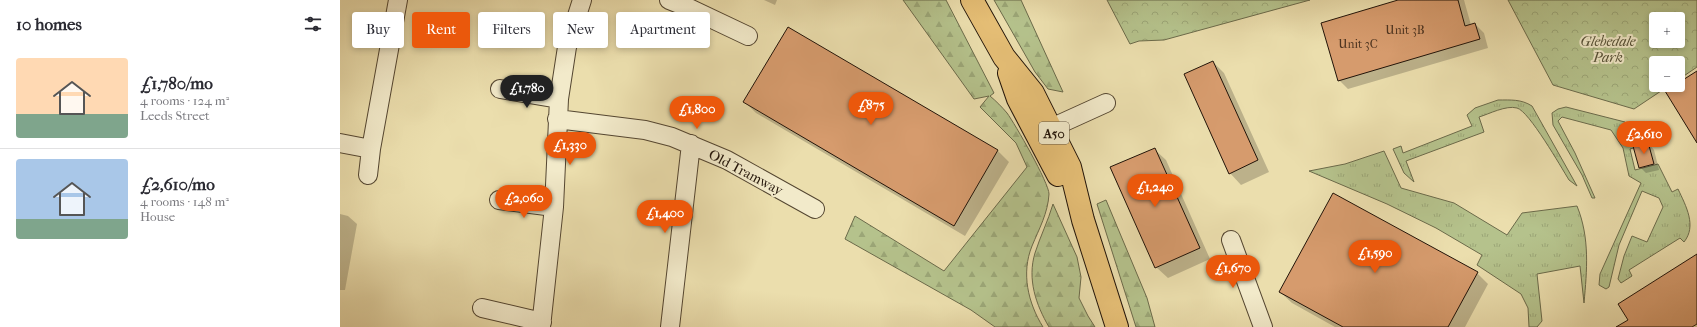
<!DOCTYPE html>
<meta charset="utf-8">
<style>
:root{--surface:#fff;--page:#f2f2f3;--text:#2b2b33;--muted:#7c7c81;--line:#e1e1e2;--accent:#ea580c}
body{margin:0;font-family:"IM FELL French Canon",serif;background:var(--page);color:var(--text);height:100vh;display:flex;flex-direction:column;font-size:15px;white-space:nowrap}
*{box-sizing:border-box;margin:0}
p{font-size:13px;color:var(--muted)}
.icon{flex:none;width:22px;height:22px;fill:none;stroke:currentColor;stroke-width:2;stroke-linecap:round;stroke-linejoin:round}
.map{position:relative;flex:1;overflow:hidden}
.drawer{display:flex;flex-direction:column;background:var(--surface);width:340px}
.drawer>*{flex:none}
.guide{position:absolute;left:12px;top:12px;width:380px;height:36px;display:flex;gap:8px}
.fabs{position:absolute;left:1309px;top:12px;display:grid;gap:8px}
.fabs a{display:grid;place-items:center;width:36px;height:36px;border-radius:4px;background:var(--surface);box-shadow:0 2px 6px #0003;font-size:20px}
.price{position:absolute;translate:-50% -34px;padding:0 9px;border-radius:14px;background:var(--accent);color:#fff;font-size:13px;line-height:26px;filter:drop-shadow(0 1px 2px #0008)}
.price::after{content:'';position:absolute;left:50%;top:24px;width:12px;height:9px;margin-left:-6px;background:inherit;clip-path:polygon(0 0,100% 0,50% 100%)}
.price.selected{background:#222;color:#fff}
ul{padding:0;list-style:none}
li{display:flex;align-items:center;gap:12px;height:100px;padding:0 16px}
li+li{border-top:1px solid var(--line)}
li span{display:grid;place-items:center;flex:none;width:112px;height:80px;border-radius:4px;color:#555}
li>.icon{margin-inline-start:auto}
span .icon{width:48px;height:48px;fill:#fffc;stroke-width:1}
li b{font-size:17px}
h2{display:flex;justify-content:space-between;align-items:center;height:48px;padding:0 16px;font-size:17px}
.pill{padding:0 14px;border-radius:4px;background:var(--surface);box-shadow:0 2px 6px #0003;font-size:14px;line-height:36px}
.pill.selected{background:var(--accent);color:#fff}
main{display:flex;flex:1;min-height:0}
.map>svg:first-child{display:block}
.grass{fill:url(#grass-tufts);stroke:#6b6a4a}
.forest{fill:url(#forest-firs);stroke:#6b6a4a}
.park{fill:url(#park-crowns);stroke:#6b6a4a;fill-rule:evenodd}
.shadow{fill:#0003}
.building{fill:#d69b6d;stroke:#211308}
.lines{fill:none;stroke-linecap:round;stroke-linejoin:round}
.minor-casing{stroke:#544631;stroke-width:20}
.major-casing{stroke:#211308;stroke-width:24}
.minor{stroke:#f2eaca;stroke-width:18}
.major{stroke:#e6bf76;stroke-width:22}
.labels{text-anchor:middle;stroke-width:4;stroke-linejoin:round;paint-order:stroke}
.number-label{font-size:12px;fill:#4e3521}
.shield{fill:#f2eaca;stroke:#605442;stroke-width:1}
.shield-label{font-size:13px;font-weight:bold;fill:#211308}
.park-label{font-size:14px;font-style:italic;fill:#555036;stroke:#f2eaca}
.street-label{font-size:14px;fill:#211308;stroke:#f2eaca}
</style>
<main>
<section class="drawer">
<h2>10 homes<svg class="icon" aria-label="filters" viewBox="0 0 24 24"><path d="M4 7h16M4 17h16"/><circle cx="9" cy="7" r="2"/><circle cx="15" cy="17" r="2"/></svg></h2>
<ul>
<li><span style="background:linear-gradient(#ffd9b3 70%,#7fa58c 0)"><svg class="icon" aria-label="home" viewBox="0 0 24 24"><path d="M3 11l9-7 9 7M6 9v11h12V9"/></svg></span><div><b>£1,780/mo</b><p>4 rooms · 124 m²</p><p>Leeds Street</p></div></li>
<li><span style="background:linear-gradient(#a9c7e8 75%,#7fa58c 0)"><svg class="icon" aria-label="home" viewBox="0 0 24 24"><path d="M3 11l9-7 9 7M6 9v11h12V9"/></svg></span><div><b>£2,610/mo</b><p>4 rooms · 148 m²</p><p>House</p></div></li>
</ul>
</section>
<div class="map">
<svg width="1357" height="327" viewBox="0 0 1357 327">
<defs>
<pattern id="grass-tufts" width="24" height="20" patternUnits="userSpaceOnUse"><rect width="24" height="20" fill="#b5c28c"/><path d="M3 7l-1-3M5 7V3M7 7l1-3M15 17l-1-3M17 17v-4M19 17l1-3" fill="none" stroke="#9ba677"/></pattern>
<pattern id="forest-firs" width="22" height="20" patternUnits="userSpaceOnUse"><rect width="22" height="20" fill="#b5c28c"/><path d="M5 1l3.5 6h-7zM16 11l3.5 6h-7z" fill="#9ba677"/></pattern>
<pattern id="park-crowns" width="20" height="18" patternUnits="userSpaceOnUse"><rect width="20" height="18" fill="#b5c28c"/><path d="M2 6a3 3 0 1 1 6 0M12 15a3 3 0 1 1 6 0" fill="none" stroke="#9ba677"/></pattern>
</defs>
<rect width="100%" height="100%" fill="#ebdead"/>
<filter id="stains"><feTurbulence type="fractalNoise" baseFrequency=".005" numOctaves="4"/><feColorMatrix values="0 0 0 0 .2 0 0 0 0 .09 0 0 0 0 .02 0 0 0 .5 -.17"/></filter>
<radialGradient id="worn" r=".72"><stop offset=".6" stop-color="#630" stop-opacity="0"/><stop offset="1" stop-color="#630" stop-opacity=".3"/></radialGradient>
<path class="grass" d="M1158 100C1171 100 1181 99 1192 106L1237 186 1229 180C1221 167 1189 111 1177 108 1166 105 1149 114 1139 117L1144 132 1066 161 1074 182 1064 173 1053 149 1061 146 1063 153 1132 126 1127 115 1135 108Z
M1226 107 1285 122 1307 144 1290 149 1295 170 1318 164 1332 192 1338 189C1346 206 1357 226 1344 242L1340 238 1289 270 1292 276 1281 283 1278 279 1284 256 1292 236 1307 242 1323 207 1319 198 1302 191 1279 245 1269 287 1266 289 1259 285 1260 274 1301 183 1289 176 1283 148 1271 130 1222 117 1218 121 1235 153 1255 198H1252L1242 175 1213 125 1212 113 1218 109Z
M1044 151 1061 188 1114 203 1167 235 1182 213 1237 206C1250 238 1247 270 1244 303L1240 266 1197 274 1202 321 1197 327H1189L1188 308 1181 294 1137 265 1142 255 1096 228 1047 204 969 171 1005 164Z"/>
<path class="forest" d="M563 0H606L654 93 650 96C656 101 662 107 667 113 675 124 709 183 709 194 708 213 699 229 692 246 681 273 688 303 703 327H655L631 310 505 239 515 216 604 271 687 167 676 143 640 107 649 96 634 99Z
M654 0H681L723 92 708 89 695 72Z
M766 200 807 298 815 327H796L757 204Z
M713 204 737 257 741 277 739 298 748 316 755 327H709C696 305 687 279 695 253 700 237 708 221 713 204Z"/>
<path class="park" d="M767 0H970L824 40 799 41 790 44Z
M1168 0H1357V67L1338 80V63H1316V85H1330L1294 109 1213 85ZM1316 19H1338V41H1316Z"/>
<path class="shadow" d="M424 0H437L435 5Z
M1061 0H1124L1131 25 1135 24 1144 33 1148 48 1008 89 999 80Z
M448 28 658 151 669 162 625 236 416 113 405 102Z
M873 62 884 73 929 172 901 185 890 173Z
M1308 143 1314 150 1319 170 1306 173 1300 167Z
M814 149 826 160 870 259 828 278 816 267Z
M0 214 8 216 17 224 5 290H0Z
M1137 273 1148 284 1125 327H995L952 303 940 292Z"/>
<path class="building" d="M1058 0H1118L1125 26 1135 23 1140 39 998 81 981 23Z
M448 27 658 150 614 226 403 102Z
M873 61 918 160 889 174 844 74Z
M1357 71V143L1325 91 1334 85H1338V83Z
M1308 142 1314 164 1299 168 1293 146Z
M815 148 860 248 815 268 770 167Z
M993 193 1138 272 1108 327H1003L939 292Z
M1357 254V324L1352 327H1276L1288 320 1278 304Z"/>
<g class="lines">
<g class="minor-casing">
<path id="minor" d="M329 0 349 8 408 36
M160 89 219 99
M217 119 305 130 332 137 387 160 475 209
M711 128 766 103
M0 143 31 149
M28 175 31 149 58 0
M159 200 214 207
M891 240 923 327
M142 308 202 322
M201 327 214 207 219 99 227 47 242 0
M330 327 351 144"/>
</g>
<g class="major-casing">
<path id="major" d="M632 0 664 57 693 93 730 167 743 220 777 327
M669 73 678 99 718 175"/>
</g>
<use href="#minor" class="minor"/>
<use href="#major" class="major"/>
</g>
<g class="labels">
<g class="number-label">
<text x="1065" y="34">Unit 3B</text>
<text x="1018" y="48">Unit 3C</text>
</g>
<rect class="shield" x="699" y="122" width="30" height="22" rx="3"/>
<g class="shield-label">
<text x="714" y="138">A50</text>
</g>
<g class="park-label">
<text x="1268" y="46">Glebedale<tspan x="1268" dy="16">Park</tspan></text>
</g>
<g class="street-label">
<text transform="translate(406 172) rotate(28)" y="5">Old Tramway</text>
</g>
</g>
<rect width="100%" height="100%" filter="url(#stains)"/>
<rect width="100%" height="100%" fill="url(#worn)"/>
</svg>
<div class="fabs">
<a>+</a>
<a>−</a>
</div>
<b class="price selected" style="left:187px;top:109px">£1,780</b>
<b class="price" style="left:531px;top:126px">£875</b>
<b class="price" style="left:357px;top:130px">£1,800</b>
<b class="price" style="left:1304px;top:155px">£2,610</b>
<b class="price" style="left:230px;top:166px">£1,330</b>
<b class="price" style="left:815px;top:208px">£1,240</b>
<b class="price" style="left:184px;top:219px">£2,060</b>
<b class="price" style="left:325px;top:234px">£1,400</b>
<b class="price" style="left:1035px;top:274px">£1,590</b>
<b class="price" style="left:893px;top:289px">£1,670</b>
<div class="guide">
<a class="pill">Buy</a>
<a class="pill selected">Rent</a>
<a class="pill">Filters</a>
<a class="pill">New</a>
<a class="pill">Apartment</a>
</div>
</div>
</main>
